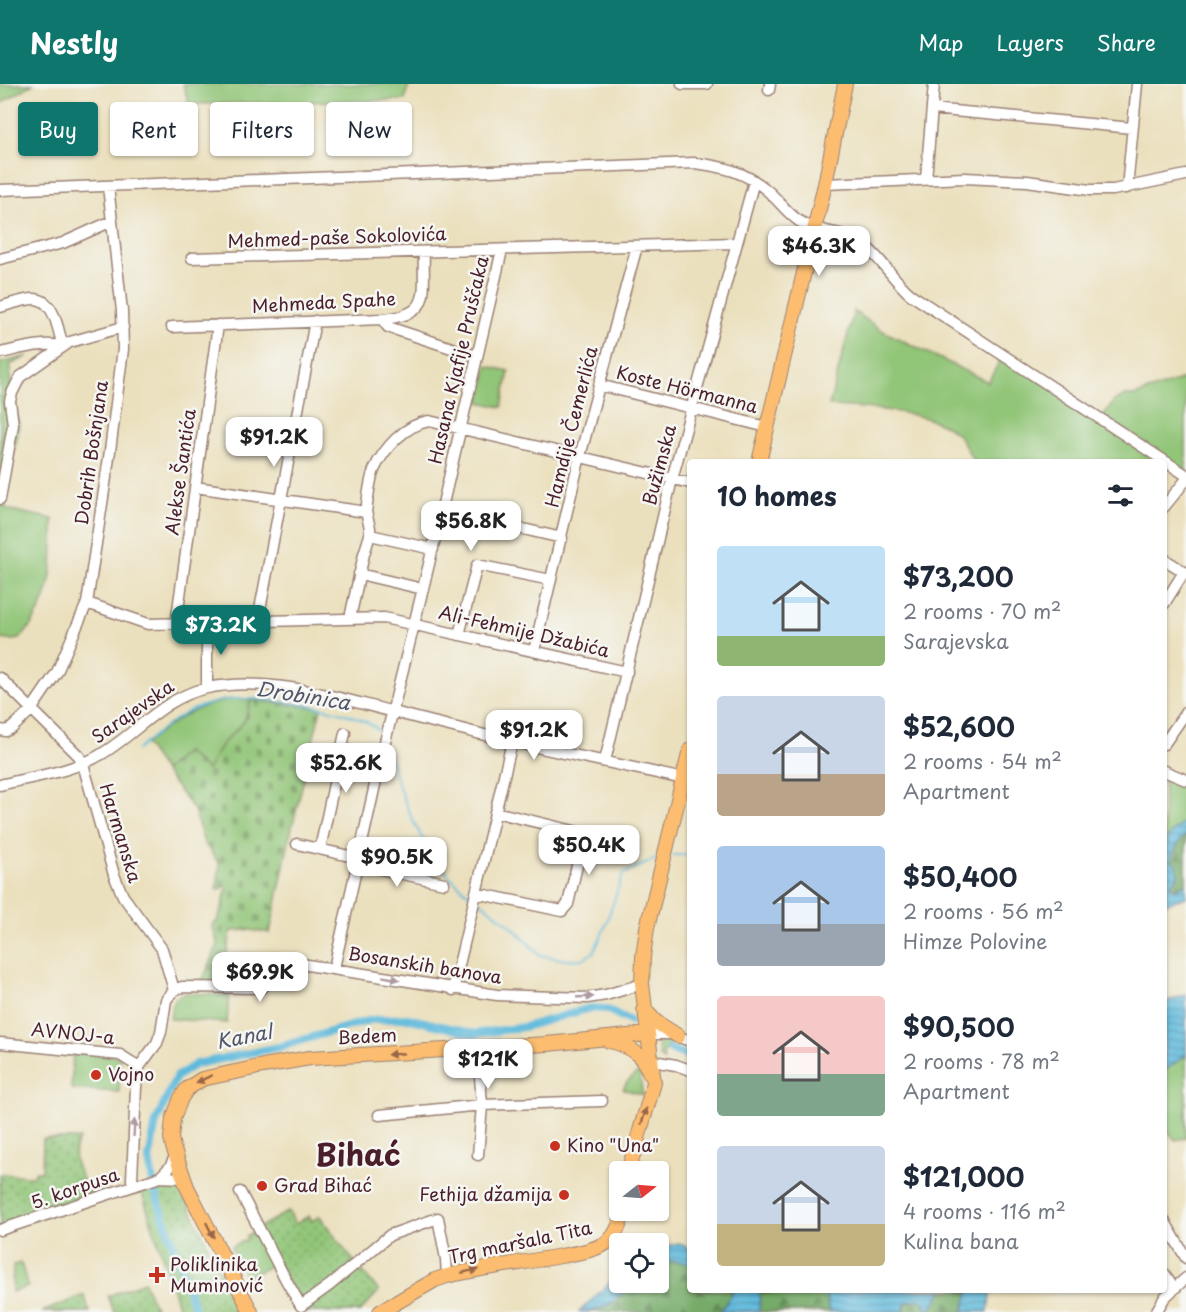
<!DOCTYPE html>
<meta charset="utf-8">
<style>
:root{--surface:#fff;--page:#f2f2f3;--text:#1f2937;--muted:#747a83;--accent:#0f766e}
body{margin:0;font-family:"Playpen Sans",sans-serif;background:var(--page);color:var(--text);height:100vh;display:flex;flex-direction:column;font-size:22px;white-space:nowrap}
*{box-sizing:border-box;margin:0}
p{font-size:20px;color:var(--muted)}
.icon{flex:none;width:33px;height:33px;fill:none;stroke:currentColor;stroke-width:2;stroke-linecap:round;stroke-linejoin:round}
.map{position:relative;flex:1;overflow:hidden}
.side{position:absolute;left:687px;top:375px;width:480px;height:834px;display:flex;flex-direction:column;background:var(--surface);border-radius:6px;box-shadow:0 2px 4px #0004}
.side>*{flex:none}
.banner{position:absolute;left:18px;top:18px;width:570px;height:54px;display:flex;gap:12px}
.needle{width:39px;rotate:73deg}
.fabs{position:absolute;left:609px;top:1077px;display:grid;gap:12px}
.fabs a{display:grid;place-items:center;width:60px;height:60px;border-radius:6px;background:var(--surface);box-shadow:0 2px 4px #0004;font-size:30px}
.price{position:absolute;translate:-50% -51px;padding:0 14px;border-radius:12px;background:#fff;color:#222;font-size:20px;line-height:39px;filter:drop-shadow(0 2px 3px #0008)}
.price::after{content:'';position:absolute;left:50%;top:36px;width:18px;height:14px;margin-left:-9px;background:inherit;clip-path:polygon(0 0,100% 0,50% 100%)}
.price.selected{background:var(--accent);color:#fff}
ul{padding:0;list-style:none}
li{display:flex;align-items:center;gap:18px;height:150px;padding:0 30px}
li span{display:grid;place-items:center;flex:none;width:168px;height:120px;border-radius:6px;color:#555}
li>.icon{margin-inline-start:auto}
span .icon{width:72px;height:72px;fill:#fffc;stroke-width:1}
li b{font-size:26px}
h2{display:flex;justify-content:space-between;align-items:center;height:72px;padding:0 30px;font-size:26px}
.tag{padding:0 21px;border-radius:6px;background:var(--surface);box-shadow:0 2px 4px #0004;font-size:21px;line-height:54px}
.tag.selected{background:var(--accent);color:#fff}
header{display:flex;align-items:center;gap:36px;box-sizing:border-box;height:84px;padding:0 30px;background:var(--accent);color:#fff}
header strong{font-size:28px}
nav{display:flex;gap:33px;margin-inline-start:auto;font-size:21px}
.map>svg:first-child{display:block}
.green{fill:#91c577;stroke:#6e7251;stroke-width:1.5}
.forest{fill:url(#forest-firs);stroke:#5f644a;stroke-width:1.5}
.cemetery{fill:url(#cemetery-stones);stroke:#6e7251;stroke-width:1.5}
.park{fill:url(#park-dots);stroke:#6e7251;stroke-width:1.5}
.water{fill:url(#water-rules);stroke:#546c84;stroke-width:1.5}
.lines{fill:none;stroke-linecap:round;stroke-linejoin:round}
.stream{stroke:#5ebadc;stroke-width:2}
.canal{stroke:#5ebadc;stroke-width:8}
.minor-casing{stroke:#9a8074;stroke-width:13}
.major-casing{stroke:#9a8074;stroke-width:16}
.minor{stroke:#fff;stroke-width:10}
.major{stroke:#fcbd6f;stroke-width:14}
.oneway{fill:#ae9aa0}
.oneway2{fill:#9a664a}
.poi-dot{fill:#c8321e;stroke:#f6f6f2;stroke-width:2}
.labels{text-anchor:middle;stroke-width:5;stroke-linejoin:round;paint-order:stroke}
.street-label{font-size:18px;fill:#4a1f2b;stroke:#f6f6f2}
.poi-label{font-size:18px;fill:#4a1f2b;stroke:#f6f6f2;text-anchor:start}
.water-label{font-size:20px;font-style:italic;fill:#515569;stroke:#f6f6f2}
.town-label{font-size:30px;font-weight:bold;fill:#4a1f2b;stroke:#f6f6f2}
</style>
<header>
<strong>Nestly</strong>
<nav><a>Map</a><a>Layers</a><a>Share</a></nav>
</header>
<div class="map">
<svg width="1186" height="1228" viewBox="0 0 1186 1228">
<defs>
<pattern id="forest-firs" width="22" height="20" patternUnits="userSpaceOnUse" patternTransform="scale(1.5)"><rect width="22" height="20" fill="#74aa68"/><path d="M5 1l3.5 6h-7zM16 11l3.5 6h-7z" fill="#618a56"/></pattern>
<pattern id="cemetery-stones" width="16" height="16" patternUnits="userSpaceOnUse" patternTransform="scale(1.5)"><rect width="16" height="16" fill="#91c577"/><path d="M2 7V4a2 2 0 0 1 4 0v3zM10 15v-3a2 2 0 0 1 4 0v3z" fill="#789f62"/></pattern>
<pattern id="park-dots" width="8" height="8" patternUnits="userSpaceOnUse" patternTransform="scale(1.5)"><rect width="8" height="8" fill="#91c577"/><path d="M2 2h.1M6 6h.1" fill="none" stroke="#789f62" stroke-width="1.8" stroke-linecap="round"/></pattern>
<pattern id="water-rules" width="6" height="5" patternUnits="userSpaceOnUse" patternTransform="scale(1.5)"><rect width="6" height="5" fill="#5ebadc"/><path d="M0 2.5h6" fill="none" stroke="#5097b3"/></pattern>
</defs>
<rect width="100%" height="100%" fill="#f6f6f2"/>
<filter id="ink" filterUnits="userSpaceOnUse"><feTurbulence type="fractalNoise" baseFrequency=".0167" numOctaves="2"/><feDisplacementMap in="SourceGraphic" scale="12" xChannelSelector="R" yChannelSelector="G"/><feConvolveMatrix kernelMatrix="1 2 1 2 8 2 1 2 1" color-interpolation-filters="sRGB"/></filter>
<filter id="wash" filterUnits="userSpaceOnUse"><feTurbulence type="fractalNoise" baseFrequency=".008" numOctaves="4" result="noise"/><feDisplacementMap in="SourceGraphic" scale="24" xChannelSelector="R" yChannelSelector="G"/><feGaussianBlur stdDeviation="1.35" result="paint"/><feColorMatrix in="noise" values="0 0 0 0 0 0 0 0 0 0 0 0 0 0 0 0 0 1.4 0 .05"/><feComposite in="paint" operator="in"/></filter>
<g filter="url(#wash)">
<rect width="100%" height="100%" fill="#ebe0bd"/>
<path class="green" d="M0 0H33L0 20Z
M183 0H409L405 16 189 20Z
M854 227 881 246 988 298 1003 271 1101 336 1114 317 1124 312H1134L1186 294V391L1157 372 1152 378H974C969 370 964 357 957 350 932 327 862 323 829 322Z
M28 272 10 281 11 314 19 339 18 351 1 412 7 425 53 435C53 474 55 504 33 538 22 555 21 558 0 555V279Z
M487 282 509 287 502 323 479 318Z
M233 615 251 616 244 638 222 660 207 687 186 668 164 687 145 660C174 636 196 621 233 615Z
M1164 687 1186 696V736L1170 750 1164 762Z
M186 909 229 911 227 939 170 935C172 922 172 912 186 909Z
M664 956 671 957 663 970 664 976 659 973 658 959Z
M73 969 120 972 119 1008 71 1005Z
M1186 971V1054L1175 1056 1164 1042V987Z
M639 988 643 1011 623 1005 627 998Z
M254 1148 272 1181 247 1194 231 1163 247 1155 246 1152Z
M21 1179 28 1203 12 1208 13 1181Z"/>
<path class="forest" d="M1186 751V800L1177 805 1170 802 1178 792C1176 788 1172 782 1172 778 1170 769 1180 756 1186 751Z
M670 1177 690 1179V1206H734L720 1228H587C592 1225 597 1226 602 1224 612 1220 624 1208 627 1199L658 1198 659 1179Z
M760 1206H825L829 1228H759Z
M943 1206H970L963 1228H903L906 1218 921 1215 929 1228Z"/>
<path class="cemetery" d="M251 616 321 624 290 752 270 849 249 846 231 847 221 904H199L218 861 212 842 218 836 227 804 225 802 219 806 216 804 219 789V779L204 759 194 726 164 687 186 668 207 686 222 660 244 638Z"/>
<path class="park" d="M43 1055H80C64 1073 86 1099 95 1116L0 1146V1090L33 1092 36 1087H42Z
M162 1099H180L184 1111 239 1228H180L141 1106Z
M289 1127 295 1140 309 1132 312 1137 320 1132 344 1165 379 1207 360 1228H298L301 1222 258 1144Z
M144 1198 157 1228H114L108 1212Z
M84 1211 90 1228H42Z"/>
<path class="water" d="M1186 736V751C1179 756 1173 768 1171 777L1177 781 1178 792 1170 802 1177 805 1186 800V813L1164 820V762L1170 750Z
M1186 911V971L1164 987V918Z
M679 1159 690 1165V1179L670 1177 659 1179V1164Z
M619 1190 620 1198 627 1199C621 1219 599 1228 579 1228Z
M734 1206H760L759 1228H720Z
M825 1206H943L929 1228 921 1215 906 1218 903 1228H829Z
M970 1206H991L988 1228H963Z"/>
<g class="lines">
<path class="stream" d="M387 664C402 718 425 778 472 812
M137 666C155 651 175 633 197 624 208 620 221 616 233 615 264 613 363 624 382 650
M671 771H690
M479 817 509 840 540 871 566 876 583 875 594 868 605 843 623 790 660 773"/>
<path class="canal" d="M670 965 690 973
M196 1228 154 1104 149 1075 156 1038 176 993 196 980 279 963 370 936 407 934 474 950 524 943 590 924 606 925 630 937"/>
</g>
</g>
<g filter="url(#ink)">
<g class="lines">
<g class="minor-casing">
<path id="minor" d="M682 0H707
M769 6 770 0
M932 25 1132 44
M926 95 934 0
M825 100 965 94 1027 97 1090 106H1113L1186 91
M1127 104 1137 0
M0 106 694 79C722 82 747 88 769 108 779 117 787 129 799 137 819 150 838 146 855 155 877 167 891 194 910 210L1186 391
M192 174 736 159
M0 175 63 159 112 137
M0 223C10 220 22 216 32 215 55 213 58 247 63 263
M382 235 388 243 476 272
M172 243 382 235C434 231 422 209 424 168
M0 269C20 265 43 257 63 263
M599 301 767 343
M195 403 366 428C368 415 369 398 374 386 384 364 405 341 429 337L690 399
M0 415 13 341 10 317 12 309 20 293 70 258 123 243
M1164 423 1186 396
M441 426 562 454
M370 451 433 465
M1164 475 1186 489
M359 490 423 505
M87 519 148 540 384 534 627 588
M1164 520 1184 488
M350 534 364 470 370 451V444L366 428
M258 536 315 237
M176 540 218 241
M459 551 477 481 551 496
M534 567 580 372 637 162
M0 594 79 672 83 680 114 791 123 812 162 865 174 906
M207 604V539
M0 646 6 647 12 644 31 626 57 588 87 519 110 367 123 265 122 227 108 102
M1164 660 1186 628
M605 677 672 395 754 97
M1164 687 1186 696
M0 701C31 693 72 688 100 671 136 650 164 613 207 604 268 592 332 612 390 627 424 636 458 644 492 653 555 668 619 680 683 695
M297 760 358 774
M320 765 345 649
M357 780 444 799
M476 809 562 827 568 820 582 760 583 754 578 748 495 728
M334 884 381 674 429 480 502 166
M174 906 182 903 261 904 286 884 301 880 497 911 587 914 606 911 642 900
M453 906 512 658
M648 950H672L690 957
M0 959 120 971 139 983
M647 976 676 981 690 986
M379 1031 482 1021 602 1017
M478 1071 482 1021 478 964
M160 1093 170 1083 175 1073
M133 1102 132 1095 136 1003 139 983 157 959 161 948 166 916 174 906
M240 1108 286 1196 301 1222 330 1201 390 1151 438 1134 446 1175 447 1192
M1164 1136 1186 1174
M0 1146 160 1093 183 1094
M1164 1189 1174 1204
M1156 1228 1165 1213 1186 1194"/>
</g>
<g class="major-casing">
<path id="major" d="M759 378 825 100 845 0
M644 925 656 938 678 952
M609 957C630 961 643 971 650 990
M628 1088 654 999 642 900 643 873 647 844 690 666
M251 1228 187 1103 173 1063 171 1054 173 1035 181 1014 187 1005 202 995 263 982 310 974 547 960 648 950
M380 1228 435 1196 447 1192C485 1183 523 1179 561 1172 576 1169 594 1167 606 1159 617 1151 621 1139 623 1126"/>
</g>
<use href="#minor" class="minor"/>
<use href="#major" class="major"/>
</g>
<defs><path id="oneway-solid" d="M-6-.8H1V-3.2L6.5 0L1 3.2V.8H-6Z" transform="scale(1.5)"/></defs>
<g class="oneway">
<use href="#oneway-solid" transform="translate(391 894) rotate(10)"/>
<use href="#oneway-solid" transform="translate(585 913) rotate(-2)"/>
<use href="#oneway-solid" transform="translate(134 1044) rotate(-87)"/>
</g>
<g class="oneway2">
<use href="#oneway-solid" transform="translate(396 970) rotate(176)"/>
<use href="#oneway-solid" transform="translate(204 995) rotate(155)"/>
<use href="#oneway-solid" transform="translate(644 1032) rotate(-72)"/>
<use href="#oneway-solid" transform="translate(210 1146) rotate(63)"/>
<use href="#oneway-solid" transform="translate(470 1187) rotate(-12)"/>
</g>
</g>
<g class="poi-dot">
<circle cx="96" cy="991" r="6"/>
<circle cx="555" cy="1062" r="6"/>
<circle cx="262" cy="1102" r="6"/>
<circle cx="564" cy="1111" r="6"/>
<path d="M154 1182h6v6h6v6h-6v6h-6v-6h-6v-6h6z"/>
</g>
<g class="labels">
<g class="street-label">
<text transform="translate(337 154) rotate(-2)" y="6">Mehmed-paše Sokolovića</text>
<text transform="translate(324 219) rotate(-3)" y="6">Mehmeda Spahe</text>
<text transform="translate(459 276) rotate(-77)" y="6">Hasana Kjafije Pruščaka</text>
<text transform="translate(687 306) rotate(14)" y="6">Koste Hörmanna</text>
<text transform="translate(572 343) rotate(-76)" y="6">Hamdije Čemerlića</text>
<text transform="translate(92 369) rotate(-82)" y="6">Dobrih Bošnjana</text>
<text transform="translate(660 381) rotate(-75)" y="6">Bužimska</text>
<text transform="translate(181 388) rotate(-82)" y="6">Alekse Šantića</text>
<text transform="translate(524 548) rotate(13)" y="6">Ali-Fehmije Džabića</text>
<text transform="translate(133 628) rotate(-35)" y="6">Sarajevska</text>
<text transform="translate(120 749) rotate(73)" y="6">Harmanska</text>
<text transform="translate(425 882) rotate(9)" y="6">Bosanskih banova</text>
<text transform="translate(73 950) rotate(6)" y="6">AVNOJ-a</text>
<text transform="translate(367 953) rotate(-3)" y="6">Bedem</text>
<text transform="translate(75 1105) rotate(-19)" y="6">5. korpusa</text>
<text transform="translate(520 1159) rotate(-12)" y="6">Trg maršala Tita</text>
</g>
<g class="poi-label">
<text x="108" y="997">Vojno</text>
<text x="567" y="1068">Kino "Una"</text>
<text x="274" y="1108">Grad Bihać</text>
<text x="552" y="1117" text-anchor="end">Fethija džamija</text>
<text x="170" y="1187">Poliklinika<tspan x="170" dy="21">Muminović</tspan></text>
</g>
<g class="water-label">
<text transform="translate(303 612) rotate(9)" y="7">Drobinica</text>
<text transform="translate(244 953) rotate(-11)" y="7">Kanal</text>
</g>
<g class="town-label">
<text x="358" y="1082">Bihać</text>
</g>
</g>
</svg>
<div class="fabs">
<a><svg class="needle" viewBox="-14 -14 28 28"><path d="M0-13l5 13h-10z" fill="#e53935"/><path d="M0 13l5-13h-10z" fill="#747a83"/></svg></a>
<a><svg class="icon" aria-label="locate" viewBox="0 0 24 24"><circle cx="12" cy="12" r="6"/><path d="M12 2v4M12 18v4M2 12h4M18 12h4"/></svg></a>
</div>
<b class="price" style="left:819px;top:193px">$46.3K</b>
<b class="price" style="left:274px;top:384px">$91.2K</b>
<b class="price" style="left:471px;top:468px">$56.8K</b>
<b class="price selected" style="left:221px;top:572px">$73.2K</b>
<b class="price" style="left:534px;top:677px">$91.2K</b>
<b class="price" style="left:346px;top:710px">$52.6K</b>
<b class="price" style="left:589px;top:792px">$50.4K</b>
<b class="price" style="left:397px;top:804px">$90.5K</b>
<b class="price" style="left:260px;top:919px">$69.9K</b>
<b class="price" style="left:488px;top:1006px">$121K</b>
<div class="banner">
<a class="tag selected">Buy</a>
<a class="tag">Rent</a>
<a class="tag">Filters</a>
<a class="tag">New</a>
</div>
<section class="side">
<h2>10 homes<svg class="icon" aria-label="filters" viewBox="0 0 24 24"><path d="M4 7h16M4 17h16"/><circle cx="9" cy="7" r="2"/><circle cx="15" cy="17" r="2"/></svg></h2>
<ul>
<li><span style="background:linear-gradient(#bfe0f5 75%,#8fb573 0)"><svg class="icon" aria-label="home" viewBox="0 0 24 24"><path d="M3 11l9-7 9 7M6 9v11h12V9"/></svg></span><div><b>$73,200</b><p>2 rooms · 70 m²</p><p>Sarajevska</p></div></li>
<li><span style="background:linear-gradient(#c9d6e8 65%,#b9a48a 0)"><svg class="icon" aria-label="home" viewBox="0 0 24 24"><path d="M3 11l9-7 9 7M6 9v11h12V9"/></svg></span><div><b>$52,600</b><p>2 rooms · 54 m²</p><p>Apartment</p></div></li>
<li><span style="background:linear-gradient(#a9c7e8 65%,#9aa5b1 0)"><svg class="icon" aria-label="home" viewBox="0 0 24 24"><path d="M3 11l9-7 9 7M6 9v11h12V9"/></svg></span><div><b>$50,400</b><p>2 rooms · 56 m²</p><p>Himze Polovine</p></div></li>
<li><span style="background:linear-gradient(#f6c9c9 65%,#7fa58c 0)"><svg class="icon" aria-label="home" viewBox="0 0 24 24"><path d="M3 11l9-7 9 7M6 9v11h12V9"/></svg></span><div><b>$90,500</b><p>2 rooms · 78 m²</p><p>Apartment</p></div></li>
<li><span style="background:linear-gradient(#c9d6e8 65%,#c2b280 0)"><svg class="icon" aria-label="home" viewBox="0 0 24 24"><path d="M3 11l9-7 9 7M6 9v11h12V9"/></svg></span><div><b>$121,000</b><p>4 rooms · 116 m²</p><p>Kulina bana</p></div></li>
</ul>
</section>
</div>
